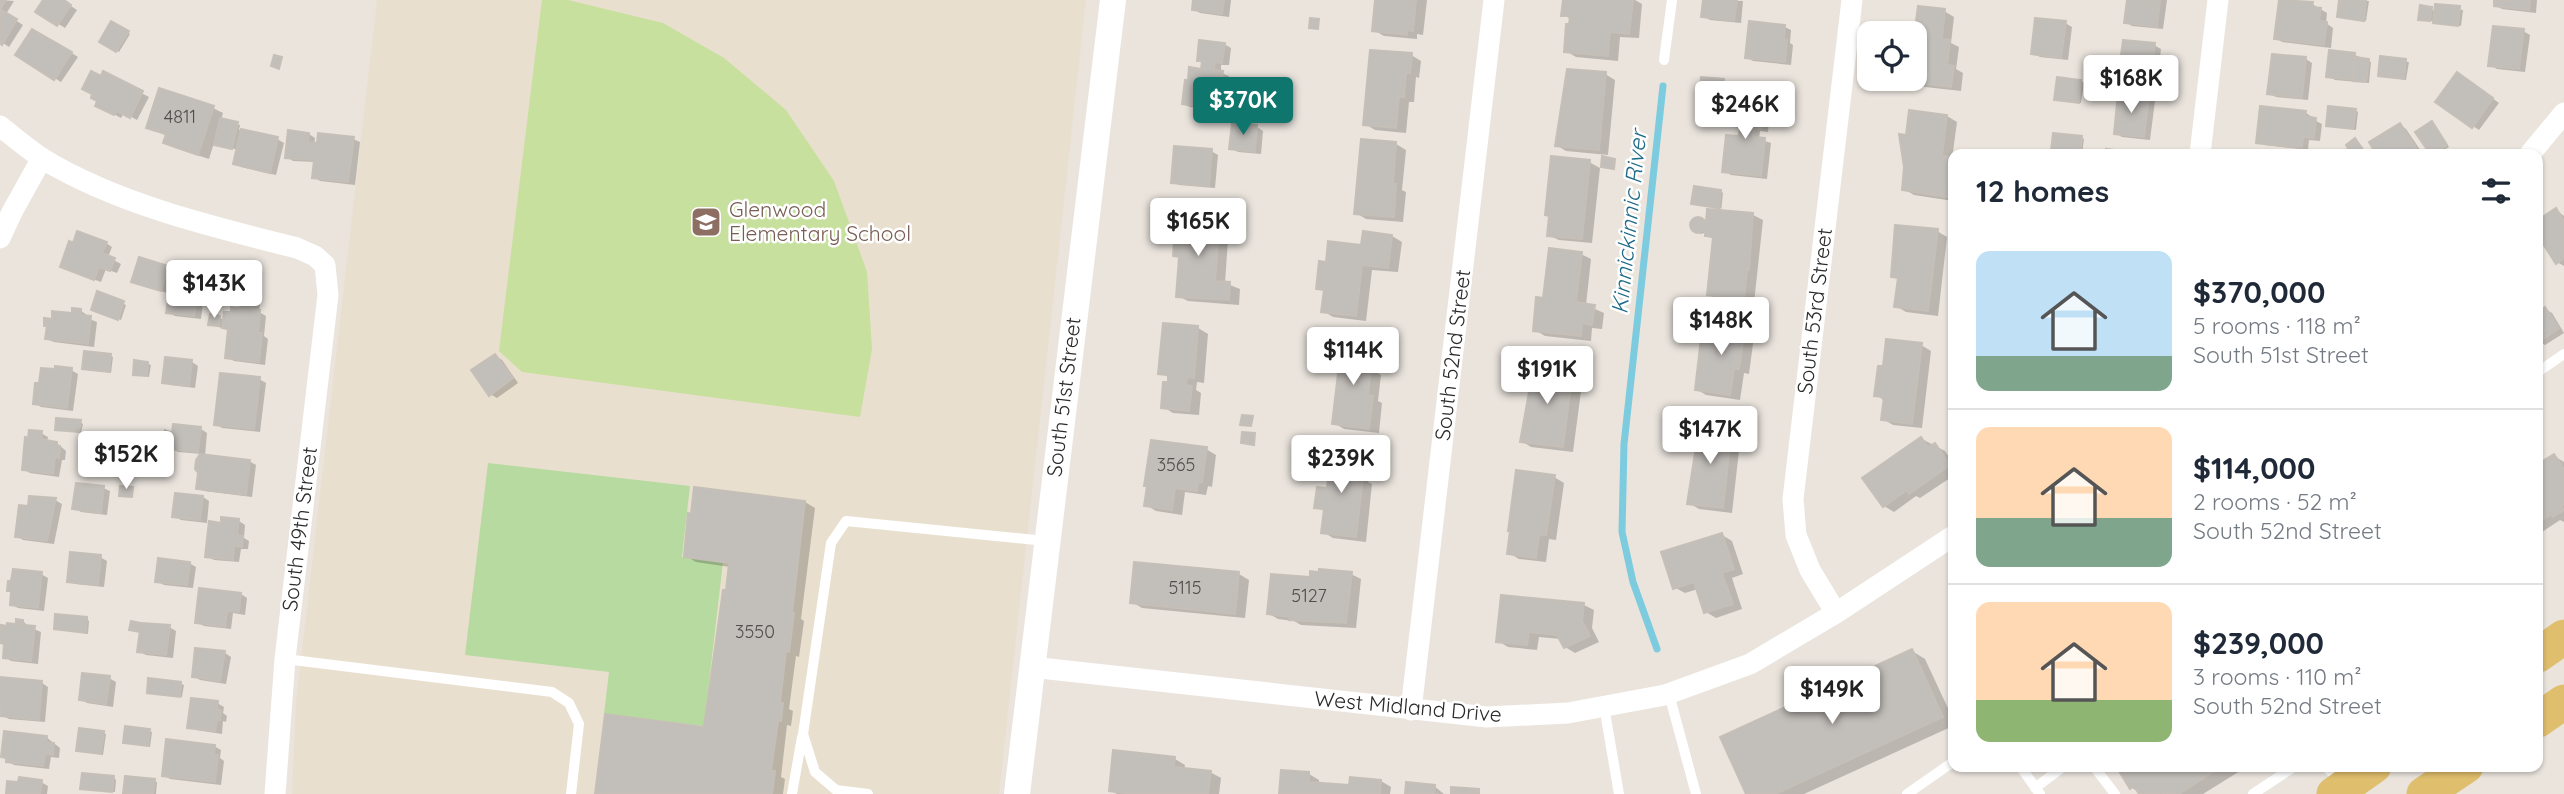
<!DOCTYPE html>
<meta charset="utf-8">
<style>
:root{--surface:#fff;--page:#f6f6f7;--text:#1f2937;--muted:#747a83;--line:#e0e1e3;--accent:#0f766e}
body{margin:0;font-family:Quicksand,sans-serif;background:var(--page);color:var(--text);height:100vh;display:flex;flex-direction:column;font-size:26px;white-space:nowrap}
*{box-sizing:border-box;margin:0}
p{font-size:23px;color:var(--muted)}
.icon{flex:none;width:38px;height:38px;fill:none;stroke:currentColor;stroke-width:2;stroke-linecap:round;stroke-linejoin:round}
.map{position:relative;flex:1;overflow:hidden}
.drawer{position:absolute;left:1948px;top:149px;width:595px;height:623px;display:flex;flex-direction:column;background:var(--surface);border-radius:14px;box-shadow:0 2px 5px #0004}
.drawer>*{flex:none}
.buttons{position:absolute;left:1857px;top:21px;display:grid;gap:14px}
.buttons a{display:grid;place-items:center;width:70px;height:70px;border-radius:14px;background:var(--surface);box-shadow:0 2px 5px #0004;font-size:35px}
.price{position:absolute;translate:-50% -60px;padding:0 16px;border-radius:7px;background:#fff;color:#222;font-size:23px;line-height:46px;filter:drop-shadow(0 2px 4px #0008)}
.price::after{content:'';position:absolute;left:50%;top:42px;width:21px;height:16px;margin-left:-10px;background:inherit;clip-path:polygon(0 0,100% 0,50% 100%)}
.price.selected{background:var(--accent);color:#fff}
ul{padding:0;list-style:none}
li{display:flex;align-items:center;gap:21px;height:175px;padding:0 28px}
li+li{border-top:2px solid var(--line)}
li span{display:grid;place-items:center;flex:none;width:196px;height:140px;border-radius:14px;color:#555}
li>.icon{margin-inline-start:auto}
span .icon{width:84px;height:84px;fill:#fffc;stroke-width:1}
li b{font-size:30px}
h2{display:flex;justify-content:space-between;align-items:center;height:84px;padding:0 28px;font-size:30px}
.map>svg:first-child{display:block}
.education{fill:#e9dfcf}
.green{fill:#b7daa0}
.pitch{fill:#c7e09d}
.shadow{fill:#0003}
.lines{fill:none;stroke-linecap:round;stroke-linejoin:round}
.stream{stroke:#7dcbdf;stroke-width:7}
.building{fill:#c2beba;stroke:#c5bfb7;stroke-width:2}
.service{stroke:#fff;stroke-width:10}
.minor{stroke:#fff;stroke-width:21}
.tertiary{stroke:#fff;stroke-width:26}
.primary{stroke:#dfbe6d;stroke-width:35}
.labels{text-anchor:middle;stroke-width:5;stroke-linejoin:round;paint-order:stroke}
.number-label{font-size:18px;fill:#504f4e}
.education-label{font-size:21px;fill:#785e54;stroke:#fff;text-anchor:start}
.street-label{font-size:21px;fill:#2a2a2a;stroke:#fff}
.water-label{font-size:23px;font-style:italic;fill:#1e6a89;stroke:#fff}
</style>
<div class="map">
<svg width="2564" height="794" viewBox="0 0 2564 794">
<rect width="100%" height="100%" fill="#eae4dd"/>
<path class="education" d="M377 0H1086L999 794H292L296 703Z"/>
<path class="green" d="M488 463 690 486 682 557 723 562 704 726 604 714 609 672 465 655Z"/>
<path class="pitch" d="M542 0H568L663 23 724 58 786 110 834 181 867 272 872 349 860 417 522 372 499 351Z"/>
<path class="shadow" d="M0 0 14 1 6 14 23 25 9 47 0 41Z
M45 0H62L77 10 65 28 37 11Z
M1195 0H1231L1229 17 1200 13 1193 9Z
M1377 0H1427L1423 35 1417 34V39L1384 36 1374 30Z
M1565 0H1635L1642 4 1639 38 1620 37 1618 61 1576 57 1566 51 1571 19 1563 15Z
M1705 0 1743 1 1741 23 1710 20 1703 16Z
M2128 0H2167L2163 29 2132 26 2126 22Z
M2280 0 2312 4 2327 13 2326 23 2333 28 2331 48 2282 42 2276 38Z
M2341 0 2369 1 2366 21 2339 16Z
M2496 0H2537L2536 13 2502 9 2495 5Z
M2437 6 2463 10 2461 26 2420 19 2431 9 2436 12Z
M1944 11 1954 17 1951 43 1959 47 1956 69 1963 73 1961 91 1916 86 1906 80 1914 79Z
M112 23 130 34 119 52 101 41Z
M2065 23 2072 27 2068 60 2040 57 2033 53Z
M1785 27 1791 30 1790 43 1793 45 1791 65 1753 61 1746 57Z
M2523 31 2530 35 2525 72 2497 69 2490 65Z
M50 39 78 57 61 82 17 54Z
M1224 44 1231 48 1229 65H1221V73L1229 76 1225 111 1190 107 1183 104 1202 71 1203 62 1199 60Z
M2154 45 2161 49 2157 84 2127 80 2120 76Z
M2331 52 2355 55 2371 62 2369 83 2335 80 2328 76Z
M1411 55 1421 61 1419 78 1416 77 1414 102H1409L1406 133 1375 130 1365 124Z
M2382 58 2409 62 2406 80 2382 76Z
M2306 59 2312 63 2308 100 2276 97 2269 93Z
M104 74 149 97 137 120 124 113 121 118 97 105Z
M1605 74 1615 80 1608 155 1566 151 1556 145Z
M2464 78 2499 103 2479 130 2473 126Z
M1723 81 1726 83 1723 99 1703 96Z
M2081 81 2084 83 2081 103 2056 99Z
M2148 98 2155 101 2150 140 2122 137 2115 133Z
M1764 104 1770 107 1768 132 1760 131 1759 139 1771 143 1767 179 1731 175 1724 171 1741 138 1742 129 1736 125Z
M213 108 223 113 221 120 240 125 239 130 277 139 284 143 276 175 241 167 235 163 238 150 214 143 209 159 175 148 165 143 167 136 148 127Z
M2355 110 2358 112 2356 130 2328 125Z
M2306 113 2312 117V119L2322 124 2320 141 2309 140 2308 150 2264 145 2258 142Z
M1947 116 1957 122 1952 159 1953 201 1914 195 1904 189 1907 137Z
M2432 123 2449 147 2438 154H2432Z
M2400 125 2406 129 2423 154H2378Z
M1257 127 1263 131 1261 154 1238 152 1231 148Z
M309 134 315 138 314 145 353 139 360 142 355 185 320 181 314 177 315 162 293 161 287 157Z
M2081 138 2084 139 2082 154 2053 150Z
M2356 140 2364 150 2357 154 2353 153 2348 146Z
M1362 141 1396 144 1406 150 1402 190 1406 192 1403 222 1366 219 1356 213Z
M1211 151 1218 155 1215 188 1179 185 1173 182Z
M1589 162 1600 168 1592 243 1559 240 1548 235Z
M1721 191 1723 193 1721 212 1753 215 1763 220 1754 303 1719 300 1709 294 1715 240 1707 235V232L1701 234 1693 229 1691 224 1698 218 1708 224 1721 208 1693 203Z
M2556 210 2564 216V266L2557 262 2538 232V222Z
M1219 219 1229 225 1225 283 1240 289 1239 305 1188 301 1178 296 1180 259 1175 255Z
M1937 231 1947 237 1938 316 1906 312 1896 306 1899 280 1893 276Z
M1392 236 1402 242 1398 272 1372 270 1366 321 1333 317 1323 311 1325 292 1318 288 1327 264 1363 247Z
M106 243 112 247 108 257 121 264 117 273 106 269 101 282 69 270Z
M1581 254 1591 259 1586 305 1604 313 1602 329 1592 328 1591 341 1545 336 1535 330 1545 300Z
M140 259 174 272 169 288 197 291 204 295 201 319 175 316 168 312 170 294 133 281Z
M98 294 126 305 121 320 95 310Z
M254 300 260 304 259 312 266 316 264 336 268 339 265 365 234 361 227 357 230 331 210 324 211 316 225 320Z
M2545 309 2552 313 2564 333 2545 345 2538 341V314Z
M81 311 87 315V318L97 322 94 347 54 342 47 339 53 321Z
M1745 323 1755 329 1749 374 1744 373 1740 400 1706 395 1696 389 1716 342Z
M1198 328 1208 334 1204 383 1197 382 1196 390 1201 393 1199 415 1173 413 1163 407 1170 378 1160 373Z
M1368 345 1379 351 1376 372 1381 375 1378 401 1382 403 1379 433 1344 429 1334 423Z
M1921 345 1931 351 1922 428 1893 425 1883 419 1885 401 1876 395 1884 368Z
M111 356 113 357 111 373 84 368Z
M495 356 502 360 518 383 497 398 490 394Z
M192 362 198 366 195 388 170 385 163 382Z
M148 364 151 365 149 377 135 374Z
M71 370 78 374 73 411 41 407 35 403 41 385Z
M1573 371 1583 376 1573 452 1531 447 1521 441 1525 413H1528Z
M259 379 266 383 260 432 222 428 216 424Z
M1676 416 1682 422 1679 424 1673 418Z
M80 422 83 424 81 433 57 429Z
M1731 427 1741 433 1732 513 1699 509 1689 503Z
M164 429 174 432 201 429 207 433 205 456 249 461 256 465 252 497 204 491 198 488 202 454 178 452 172 448 173 437 164 435Z
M41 433 48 437 47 442 57 443 66 451 65 460H62L59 477 30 473 23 469Z
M1922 439 1945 451 1953 463V476L1920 498 1916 496 1894 512 1884 506Z
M1206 449 1216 455 1212 487 1208 486 1206 495 1185 492 1182 515 1156 511 1146 505Z
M1360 456 1370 462 1368 482 1372 484 1366 542 1333 538 1323 532 1326 512 1316 507Z
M2554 456 2564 462V522L2560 520 2542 532 2538 529V466Z
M144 470 150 472 149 477 143 475Z
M1554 477 1564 483 1556 540 1549 539 1546 562 1519 559 1509 553Z
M103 488 110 491 107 515 81 512 74 508Z
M695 489 805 502 815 508 801 619 804 621 799 657 796 656 789 709 793 711 791 726 787 725 781 777 785 779 783 794H597L706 729 730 567 696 562 686 556Z
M203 497 209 501 207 523 181 520 174 516Z
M55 500 62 504 54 544 23 540 17 536 30 508Z
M223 519 239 521 245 525 244 538 249 541 248 549H241L239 562 214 560 207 556Z
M1722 535 1732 541 1743 574 1732 578 1742 609 1716 618 1706 612 1698 589 1685 593 1674 587Z
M100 557 107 561 104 587 75 584 68 581Z
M189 563 196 567 193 588 164 585 157 581Z
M41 574 48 578 44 611 18 608 11 604 13 592 9 590Z
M1239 574 1249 580 1245 618 1142 608 1132 602Z
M1351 574 1361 579 1356 628 1301 625 1294 621 1278 619 1268 613 1311 579Z
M241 594 247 598 245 615 233 613 231 629 204 626 197 622Z
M1503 596 1584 605 1594 610 1592 628 1599 642 1575 653 1565 647 1561 639 1539 637 1537 650 1508 647 1498 641Z
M87 619 89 621 88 634 55 628Z
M23 621 29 627 41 632 38 664 11 661 5 657 6 645Z
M169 627 176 631 173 658 146 655 139 651 141 632 131 630Z
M1912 651 1925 659 1953 719V726L1804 794H1748Z
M225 653 231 657 226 684 200 680 194 676Z
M109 678 116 682 113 707 87 703 80 699Z
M1 679 42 683 48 687 45 722 9 719 2 715 3 707 0 706Z
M181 684 184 685 182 697 151 693Z
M217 703 224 707 223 713 227 716 226 722 223 721 222 734 196 730 189 727Z
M149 731 152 732 150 747 125 742Z
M103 733 106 734 103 755 78 750Z
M46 737 60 748 59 758 51 757 49 769 14 765 8 761Z
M214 746 221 750 220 758 224 761 221 785 170 779 164 775Z
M1114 752 1175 759 1185 765 1184 770 1210 772 1221 778 1219 794H1117L1110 790Z
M2118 766H2237L2240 771 2203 794H2141L2131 787Z
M1309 774 1319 780V785L1351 787 1381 781 1391 787 1390 794H1281Z
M114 778 116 780 115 792 84 789Z
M154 781 157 782 156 794H125Z
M41 782 48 786 47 794H8Z
M1434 786 1444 794H1406Z"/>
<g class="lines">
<path class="stream" d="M1657 649 1633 582 1622 532 1624 444 1663 86"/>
</g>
<path class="building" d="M0 0H6L0 9 17 19 2 45 0 43Z
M43 0H64L71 5 57 26 35 12Z
M1193 0H1224L1222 14 1192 10Z
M1375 0H1416L1413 31 1407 30V35L1372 31Z
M1563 0H1633L1629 34 1610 32 1608 56 1564 52 1566 24H1569L1570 16H1561Z
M1703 0H1737L1734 21 1701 17Z
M2127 0H2160L2157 27 2124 23Z
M2279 0 2313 2 2312 7 2321 8 2319 21 2327 22 2324 45 2274 39Z
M2339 0H2366L2364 21 2337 17Z
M2494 0H2530L2529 10 2494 6Z
M2435 4 2460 6 2458 26 2433 23Z
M2420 5 2432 7 2430 21 2418 20Z
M1918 6 1945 9 1942 39 1950 40 1947 65 1954 66 1951 87 1904 81V79H1914V35Z
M1310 18 1319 19 1318 29 1309 28Z
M2035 18 2066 21 2061 58 2031 54Z
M111 21 129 31 116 52 99 42Z
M1749 21 1785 25 1784 39 1787 40 1785 62 1745 58Z
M2493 26 2524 29 2519 69 2488 66Z
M32 29 72 52 54 80 15 55Z
M1199 40 1225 43 1222 63 1215 62 1214 70 1223 71 1219 108 1182 104 1185 80H1188L1189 67 1201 69 1202 61H1197Z
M2123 40 2155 43 2150 81 2118 77Z
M1370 50 1412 53 1410 73H1406L1404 97H1399L1396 128 1363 125Z
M2329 50 2355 53 2353 80 2326 77Z
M2272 54 2306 57 2302 98 2267 94Z
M274 55 282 57 279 69 271 66Z
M2380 56 2406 59 2404 79 2378 76Z
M2356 57 2369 59 2366 82 2353 81Z
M1567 69 1606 72 1599 150 1555 146Z
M91 71 101 76 103 71 143 91 130 118 117 111 114 115 95 106 97 101 91 98 92 94 82 89Z
M2457 72 2493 98 2472 128 2435 102Z
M1701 77 1724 79 1721 99 1699 96Z
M2057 77 2081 80 2079 103 2054 100Z
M159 88 214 106 198 155 163 143 166 134 146 128Z
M2118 92 2149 96 2144 137 2114 134Z
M1737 99 1764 102 1761 129 1754 128 1753 137 1765 138 1761 176 1722 172 1726 135 1739 136 1740 127 1734 126Z
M2260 106 2306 111 2305 116 2316 118 2314 138 2303 137 2302 148 2256 143Z
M2328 106 2356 109 2353 129 2326 126Z
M1909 110 1947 115 1942 156 1952 157 1948 197 1902 190 1904 167 1899 134 1906 135Z
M220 118 238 122 232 149 214 145Z
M2432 121 2447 145 2434 154H2430L2415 132Z
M1232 123 1257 125 1255 152 1229 149Z
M2400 123 2420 154H2376L2369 142Z
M241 129 278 137 270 173 233 164Z
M288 130 309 133 308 142 317 143 318 133 354 137 348 182 312 178 314 160 285 158Z
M2053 133 2082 136 2080 154 2051 151Z
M2355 138 2362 148 2351 154 2346 145Z
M1361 139 1396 142 1393 184H1396L1394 217 1354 214Z
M1174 146 1212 149 1209 186 1171 183Z
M2106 149 2147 154H2102V152L2106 153Z
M1551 156 1590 160 1582 239 1547 236 1549 216 1545 215Z
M1602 156 1615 159 1614 169 1601 167Z
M1694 186 1721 190 1719 208 1691 204Z
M2556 208 2564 221V258L2556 264 2538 236V220Z
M1707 209 1753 213 1749 270H1747L1744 299 1707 295 1713 237 1705 236Z
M1176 214 1220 217 1215 281 1230 282 1229 300 1176 297 1179 257 1173 256Z
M1690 225a8 8 0 1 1 16 0a8 8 0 1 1-16 0Z
M1895 225 1938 229 1928 311 1894 307 1898 278 1891 277Z
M77 231 107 242 102 253 115 258 110 271 99 267 94 280 60 267 69 241 73 243Z
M1363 231 1392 235 1388 268 1362 265 1356 316 1321 312 1324 290 1316 289 1319 261 1326 262 1328 241 1361 245Z
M1549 248 1582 252 1576 302 1595 305 1592 325 1582 323 1581 336 1533 331 1536 297 1543 298Z
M139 257 168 266 161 291 131 282Z
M170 287 198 290 194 316 166 313Z
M97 291 124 301 118 320 91 310Z
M242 297 254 298 253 310H260L258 333H262L259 362 225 358 228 329 222 328 224 312H231V307L240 308Z
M2545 307 2559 328 2538 343V312Z
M72 308 81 309V315L91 316 88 344 45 339 47 326H44V318L52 319V311L72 313Z
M210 314 220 316 219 326 208 325Z
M1718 317 1746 321 1739 369H1734L1730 395 1695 390 1701 338 1715 340Z
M1163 323 1198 326 1194 378 1187 377 1186 385 1192 386 1189 411 1161 408 1163 382H1168V375L1158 374Z
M1886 339 1922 343 1912 424 1881 420 1884 397 1874 396 1878 366H1883Z
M1342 340 1369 343 1367 367H1371L1368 395 1373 396 1369 429 1332 424Z
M84 351 111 354 109 372 82 369Z
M495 354 513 378 489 396 471 370Z
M165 357 192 360 189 386 162 383Z
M134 360 148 362 147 376 133 375Z
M1534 364 1573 369 1563 447 1520 442Z
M55 366 72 368 67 408 33 404 35 383H39L41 368 55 369Z
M220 373 260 377 254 429 214 425Z
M1242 415 1253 416 1251 426 1240 425Z
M56 418 81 420 79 432 55 430Z
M1700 421 1732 426 1723 508 1687 504Z
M173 424 201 427 198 452 170 449Z
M29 430 42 431 41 439 57 442V446H60L59 458 55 457 53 474 22 470 25 437 28 438Z
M1242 432 1255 433 1254 445 1241 443Z
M1921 437 1928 447 1935 443 1950 465 1909 494 1907 490 1883 507 1862 478Z
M1151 440 1207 447 1202 482H1198L1197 491 1175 488 1172 510 1144 506 1147 486H1144Z
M1331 451 1361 454 1358 476 1363 477 1356 537 1321 533 1324 509 1314 508 1317 487 1327 488Z
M200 454 250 460 246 495 196 489 198 473 195 469 196 460Z
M2554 454 2564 469V504L2561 506 2564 510 2553 517 2551 514 2538 523V464Z
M1516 470 1555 475 1546 535H1539L1536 558 1507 554 1510 531H1508Z
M76 483 104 486 101 513 72 509Z
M120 486 133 487 132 497 119 496Z
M694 487 805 501 792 613H794L789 652 786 651 780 703H783L781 721H778L771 771H775L772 794H595L605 714 704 727 723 590H726L729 563 684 557 688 513 691 514Z
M175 493 203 496 200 520 172 517Z
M29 496 56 498 47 541 15 537 19 505 28 506Z
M221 517 239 519 237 535 243 536 242 547 234 546 233 560 205 557 209 521 221 523Z
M1722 533 1734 569 1722 573 1733 604 1704 613 1694 582 1673 589 1661 552Z
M70 552 101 555 98 585 67 582Z
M158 558 190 562 187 585 155 582Z
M1134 562 1239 572 1235 614 1130 603Z
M13 569 42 572 38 608 10 605 11 591H7L8 581H11Z
M1319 569 1352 572 1346 623 1289 620 1290 617 1267 614 1271 574 1310 577V571L1319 572Z
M199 588 241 593 239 612 227 611 225 627 195 623Z
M1501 595 1584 603 1582 621 1590 636 1564 648 1557 635 1529 632 1527 645 1496 642Z
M55 614 87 617 86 633 54 629Z
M16 619 23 620V625L35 626 31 661 3 658 4 644 0 643 1 625 7 626V623L16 624Z
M131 621 141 623 140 632 129 630Z
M141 623 170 625 166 655 137 652Z
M195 648 225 651 220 681 192 677Z
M1912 649 1943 717 1775 794H1746L1720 737Z
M82 673 110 676 106 704 79 700Z
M0 677 42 681 39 720 1 716Z
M148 678 181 682 180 697 147 693Z
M191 698 218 701 217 710H221L220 720 217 719 215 731 187 728Z
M125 726 150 729 148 746 123 743Z
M79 728 104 731 101 754 76 751Z
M4 731 47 736 46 742 54 743 53 755 45 754 43 766 6 762V758L1 757Z
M166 739 215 745 214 755H218L215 782 162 776Z
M1113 750 1175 757 1174 767 1211 771 1208 794H1135L1109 791Z
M2116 766H2222L2179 794H2162L2161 792 2157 794H2139L2134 786 2130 789Z
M1281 770 1309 772V782L1349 785 1350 777 1381 780 1380 794H1279Z
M82 773 114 776 112 792 80 789Z
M125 776 155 779 153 794H123Z
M19 777 42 780 40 794H6L7 781 18 782Z
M1406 782 1435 785 1434 794H1439H1405Z
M1451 787 1479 789V794H1451Z"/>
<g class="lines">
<path class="service" d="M1664 60 1672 0
M2538 372 2564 354
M285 659 552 692 569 703 579 724 571 794
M1669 694 1696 794
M1604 706 1619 794
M2020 766 2040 794
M2087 766 2095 768 2115 794
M2325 766 2341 782
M2035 788 2064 766
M792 794 802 737
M868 794 836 790 815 772 803 734 831 543 846 521 1046 541
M1907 794 1953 762
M2253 794 2295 766"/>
<path class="minor" d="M0 126C14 137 28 149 43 159 117 204 213 227 297 248L315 256 325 265 328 295 285 659 275 794
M2200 154 2218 0
M2530 154 2564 113
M0 238 12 212 42 158
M1836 613 1810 570 1796 535 1793 499 1852 0
M1031 667 1487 717 1568 713 1665 695 1750 664 1836 613 1953 536
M1411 710 1494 0"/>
<path class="tertiary" d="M1017 794 1113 0"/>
<path class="primary" d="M2538 655 2564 637
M2538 720 2564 702
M2334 794 2374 766
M2424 794 2466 766"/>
</g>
<defs>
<g id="school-square" transform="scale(1.575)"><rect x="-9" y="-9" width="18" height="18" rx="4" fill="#8d6e63" stroke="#fff"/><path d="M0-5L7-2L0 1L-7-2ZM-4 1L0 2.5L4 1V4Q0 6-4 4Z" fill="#fff"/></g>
</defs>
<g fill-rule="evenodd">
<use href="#school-square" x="706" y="222"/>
</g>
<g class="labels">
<g class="number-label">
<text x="180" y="123">4811</text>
<text x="1176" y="471">3565</text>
<text x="1185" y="594">5115</text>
<text x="1309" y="602">5127</text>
<text x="755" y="638">3550</text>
</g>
<g class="education-label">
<text x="729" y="217">Glenwood<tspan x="729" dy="24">Elementary School</tspan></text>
</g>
<g class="street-label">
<text transform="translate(1815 311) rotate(-83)" y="7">South 53rd Street</text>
<text transform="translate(1453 355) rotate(-83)" y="7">South 52nd Street</text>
<text transform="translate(1064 397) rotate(-83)" y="7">South 51st Street</text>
<text transform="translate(300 529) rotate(-83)" y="7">South 49th Street</text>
<text transform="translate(1408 707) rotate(5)" y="7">West Midland Drive</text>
</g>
<g class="water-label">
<text transform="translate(1629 222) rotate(-84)" y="8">Kinnickinnic River</text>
</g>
</g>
</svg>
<div class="buttons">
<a><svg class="icon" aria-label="locate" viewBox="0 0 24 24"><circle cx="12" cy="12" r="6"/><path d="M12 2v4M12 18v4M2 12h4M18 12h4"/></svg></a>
</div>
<b class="price" style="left:2131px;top:115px">$168K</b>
<b class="price selected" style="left:1243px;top:137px">$370K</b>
<b class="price" style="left:1745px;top:141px">$246K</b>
<b class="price" style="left:1198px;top:258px">$165K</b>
<b class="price" style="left:214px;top:320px">$143K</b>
<b class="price" style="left:1721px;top:357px">$148K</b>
<b class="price" style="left:1353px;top:387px">$114K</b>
<b class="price" style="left:1547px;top:406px">$191K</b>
<b class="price" style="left:1710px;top:466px">$147K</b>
<b class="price" style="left:126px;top:491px">$152K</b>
<b class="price" style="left:1341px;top:495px">$239K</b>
<b class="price" style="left:1832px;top:726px">$149K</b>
<section class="drawer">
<h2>12 homes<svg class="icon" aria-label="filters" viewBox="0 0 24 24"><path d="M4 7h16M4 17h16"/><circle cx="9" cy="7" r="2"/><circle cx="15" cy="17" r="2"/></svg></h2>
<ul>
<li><span style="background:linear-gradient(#bfe0f5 75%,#7fa58c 0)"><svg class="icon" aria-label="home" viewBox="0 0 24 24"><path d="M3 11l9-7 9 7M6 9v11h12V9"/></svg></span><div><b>$370,000</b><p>5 rooms · 118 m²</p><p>South 51st Street</p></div></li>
<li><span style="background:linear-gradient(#ffd9b3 65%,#7fa58c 0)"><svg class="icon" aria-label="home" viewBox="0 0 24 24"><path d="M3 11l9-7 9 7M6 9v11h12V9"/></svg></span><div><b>$114,000</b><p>2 rooms · 52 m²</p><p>South 52nd Street</p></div></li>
<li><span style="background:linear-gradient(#ffd9b3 70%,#8fb573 0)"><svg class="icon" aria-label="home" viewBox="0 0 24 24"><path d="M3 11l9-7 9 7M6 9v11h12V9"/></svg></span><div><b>$239,000</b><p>3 rooms · 110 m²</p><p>South 52nd Street</p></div></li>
</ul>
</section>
</div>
